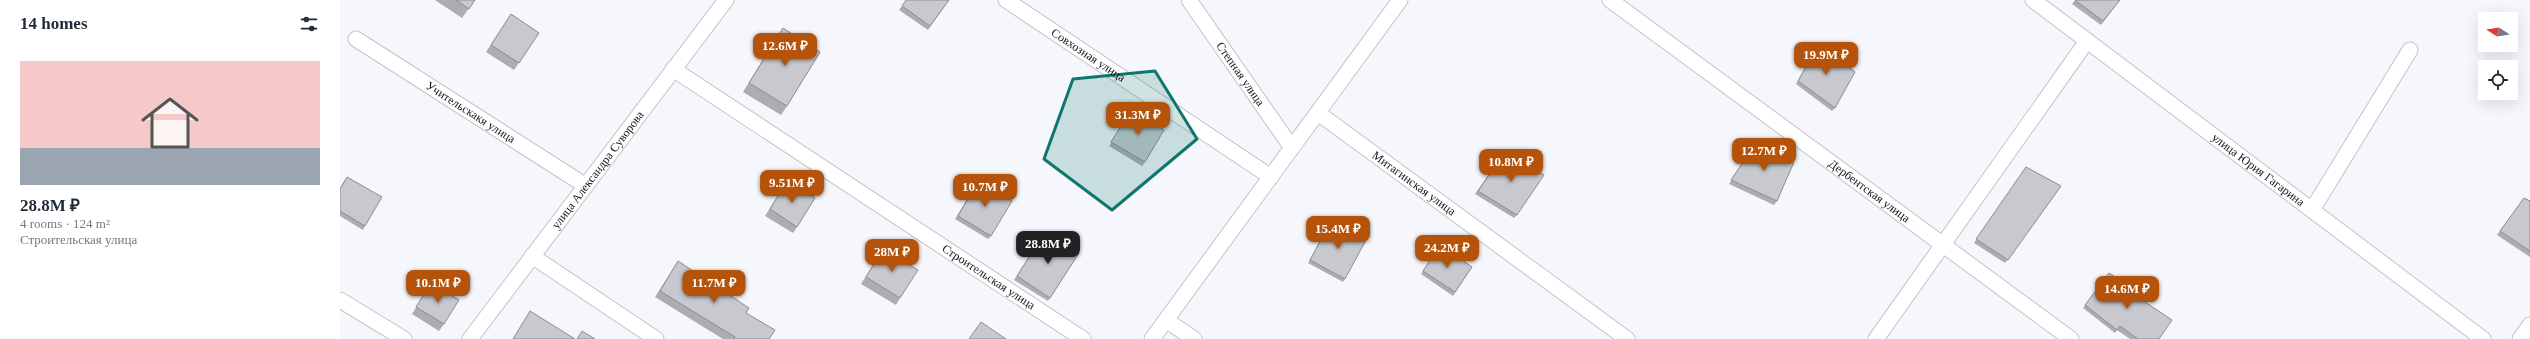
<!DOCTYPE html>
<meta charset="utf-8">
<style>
:root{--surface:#fff;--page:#f6f6f7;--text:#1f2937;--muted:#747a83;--line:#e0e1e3;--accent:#b45309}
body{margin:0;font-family:Georgia,serif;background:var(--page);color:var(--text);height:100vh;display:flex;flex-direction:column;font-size:15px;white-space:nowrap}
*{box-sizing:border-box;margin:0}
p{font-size:13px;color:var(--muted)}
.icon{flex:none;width:22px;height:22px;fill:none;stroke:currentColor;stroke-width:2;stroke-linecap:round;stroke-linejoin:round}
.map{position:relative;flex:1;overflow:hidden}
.sheet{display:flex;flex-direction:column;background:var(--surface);width:340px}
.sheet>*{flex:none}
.needle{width:26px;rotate:282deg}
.buttons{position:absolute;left:2138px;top:12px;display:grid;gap:8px}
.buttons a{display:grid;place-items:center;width:40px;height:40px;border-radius:0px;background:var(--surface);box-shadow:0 4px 16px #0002;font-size:20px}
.price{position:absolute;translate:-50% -34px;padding:0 9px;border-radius:8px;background:var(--accent);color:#fff;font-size:13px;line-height:26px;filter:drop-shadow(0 1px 2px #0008)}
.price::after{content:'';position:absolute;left:50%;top:24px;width:12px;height:9px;margin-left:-6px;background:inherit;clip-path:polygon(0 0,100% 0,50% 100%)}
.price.current{background:#222;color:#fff}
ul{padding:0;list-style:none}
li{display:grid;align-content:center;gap:8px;height:212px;padding:0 20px}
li+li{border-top:1px solid var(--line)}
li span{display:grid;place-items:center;height:124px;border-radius:0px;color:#555}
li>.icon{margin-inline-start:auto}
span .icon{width:72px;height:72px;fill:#fffc;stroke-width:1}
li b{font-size:17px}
h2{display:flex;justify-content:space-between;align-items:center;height:48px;padding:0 20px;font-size:17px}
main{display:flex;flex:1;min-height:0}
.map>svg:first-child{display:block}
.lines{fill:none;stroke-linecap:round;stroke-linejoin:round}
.minor-casing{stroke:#c3c4c9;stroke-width:17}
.minor{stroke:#fff;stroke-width:15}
.wall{fill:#acadb1}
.building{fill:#c8c9ce;stroke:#8c8d90}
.marked{fill:#0f766e;fill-opacity:0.2;stroke:#0f766e;stroke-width:3;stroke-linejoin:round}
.labels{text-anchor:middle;stroke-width:3.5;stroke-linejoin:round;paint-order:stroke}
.street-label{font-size:12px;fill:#131415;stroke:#fff}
</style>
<main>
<section class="sheet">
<h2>14 homes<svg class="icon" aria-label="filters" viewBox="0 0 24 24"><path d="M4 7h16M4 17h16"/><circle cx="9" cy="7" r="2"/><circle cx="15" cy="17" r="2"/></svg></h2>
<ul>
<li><span style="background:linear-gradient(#f6c9c9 70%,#9aa5b1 0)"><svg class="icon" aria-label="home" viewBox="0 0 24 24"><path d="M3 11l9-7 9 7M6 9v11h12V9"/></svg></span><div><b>28.8M ₽</b><p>4 rooms · 124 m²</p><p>Строительская улица</p></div></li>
</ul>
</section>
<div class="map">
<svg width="2190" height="339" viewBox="0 0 2190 339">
<rect width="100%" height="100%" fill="#f6f7fc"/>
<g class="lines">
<g class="minor-casing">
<g id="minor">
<path id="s1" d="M666 0 931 177"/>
<path id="s2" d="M849 0 952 148"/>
<path id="s3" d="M1270 0 1731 339"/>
<path id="s4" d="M1693 0 2143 339"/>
<path id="s5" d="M16 39 246 186"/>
<path id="s6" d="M333 69 743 339"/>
<path id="s7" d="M978 113 1287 339"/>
<path d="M1972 210 2070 50"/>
<path d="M192 256 316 339"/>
<path d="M0 300 64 339"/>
<path d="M826 320 854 339"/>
<path id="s8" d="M130 339 386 0"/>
<path d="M812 339 1060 0"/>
<path d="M1536 339 1747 41"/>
<path d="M2180 339 2190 325"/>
</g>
</g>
<use href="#minor" class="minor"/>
</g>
<path class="wall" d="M95 0H135L122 18Z
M609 0 588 30 559 10 562 6Z
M1735 0H1780L1761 25 1732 4Z
M171 14 199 33 174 70 146 52Z
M443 28 447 106 441 115 403 92 436 38Z
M1478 45 1495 108 1492 111 1456 84Z
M791 110 805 162 802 166 769 146Z
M1416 143 1437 201 1434 205 1389 184Z
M1165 151 1177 215 1174 218 1135 194Z
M1686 167 1721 186 1665 263 1634 243Z
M7 177 25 226 23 230 0 216V188Z
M447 181 457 227 453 233 425 216Z
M638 181 651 236 648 239 615 219Z
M2184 198 2190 201V257L2157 235Z
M991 221 1005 279 1003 282 968 263Z
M705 232 739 253 708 301 674 280Z
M1100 245 1132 267 1113 296 1081 274Z
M543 249 560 298 556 305 521 284Z
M338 261 406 313 429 339H383L315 297Z
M1769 273 1799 298 1819 339H1790L1777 330 1775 333 1743 308Z
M91 283 104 324 99 331 72 314Z"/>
<path class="building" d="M116 0H135L129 9Z
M566 0H609L590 26 562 6Z
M1735 0H1780L1763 21Z
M171 14 199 33 179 63 151 45Z
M443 28 480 52 447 106 409 83Z
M1478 45 1515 72 1495 108 1458 81Z
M791 110 824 130 805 162 771 142Z
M1416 143 1454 162 1437 201 1391 180Z
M1165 151 1204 175 1177 215 1138 191Z
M1686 167 1721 186 1668 260 1636 239Z
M7 177 42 197 25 226 0 211V189Z
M447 181 475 198 457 227 430 209Z
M638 181 672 201 651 236 618 216Z
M2184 198 2190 201V251L2160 231Z
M991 221 1026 240 1005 279 970 260Z
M705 232 739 253 710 298 677 276Z
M1100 245 1132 267 1115 292 1083 271Z
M543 249 578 270 560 298 526 277Z
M338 261 409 308 406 313 435 330 429 339H394L395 337 320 291Z
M1769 273 1802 294 1799 298 1832 320 1819 339H1798L1780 326 1777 330 1745 305Z
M91 283 119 300 104 324 76 307Z
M190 311 235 339H173Z
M641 322 666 339H629Z
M242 331 255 339H237Z"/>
<path class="marked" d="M815 71 857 139 772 210 704 159 733 79Z"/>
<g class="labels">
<g class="street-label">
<text dy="4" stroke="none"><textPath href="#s1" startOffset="99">Совхозная улица</textPath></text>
<text dy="4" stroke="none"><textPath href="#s2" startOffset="90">Степная улица</textPath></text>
<text dy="4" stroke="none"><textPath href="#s5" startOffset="136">Учительскакя улица</textPath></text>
<text dy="4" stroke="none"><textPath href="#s8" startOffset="212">улица Александра Суворова</textPath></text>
<text dy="4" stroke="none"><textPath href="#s4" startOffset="282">улица Юрия Гагарина</textPath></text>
<text dy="4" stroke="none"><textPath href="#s7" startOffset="119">Митагинская улица</textPath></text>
<text dy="4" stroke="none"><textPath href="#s3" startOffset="322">Дербентская улица</textPath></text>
<text dy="4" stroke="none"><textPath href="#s6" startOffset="378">Строительская улица</textPath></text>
</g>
</g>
</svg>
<div class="buttons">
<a><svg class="needle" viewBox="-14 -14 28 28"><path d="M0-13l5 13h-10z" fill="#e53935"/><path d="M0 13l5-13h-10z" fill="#747a83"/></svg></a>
<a><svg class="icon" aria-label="locate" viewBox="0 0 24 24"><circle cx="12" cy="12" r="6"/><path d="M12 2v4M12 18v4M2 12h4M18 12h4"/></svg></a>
</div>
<b class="price" style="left:445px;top:67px">12.6M ₽</b>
<b class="price" style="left:1486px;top:76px">19.9M ₽</b>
<b class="price" style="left:798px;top:136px">31.3M ₽</b>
<b class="price" style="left:1424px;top:172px">12.7M ₽</b>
<b class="price" style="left:1171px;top:183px">10.8M ₽</b>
<b class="price" style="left:452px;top:204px">9.51M ₽</b>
<b class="price" style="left:645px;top:208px">10.7M ₽</b>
<b class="price" style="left:998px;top:250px">15.4M ₽</b>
<b class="price current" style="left:708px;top:265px">28.8M ₽</b>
<b class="price" style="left:1107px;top:269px">24.2M ₽</b>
<b class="price" style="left:552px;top:273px">28M ₽</b>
<b class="price" style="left:98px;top:304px">10.1M ₽</b>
<b class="price" style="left:374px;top:304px">11.7M ₽</b>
<b class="price" style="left:1787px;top:310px">14.6M ₽</b>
</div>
</main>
